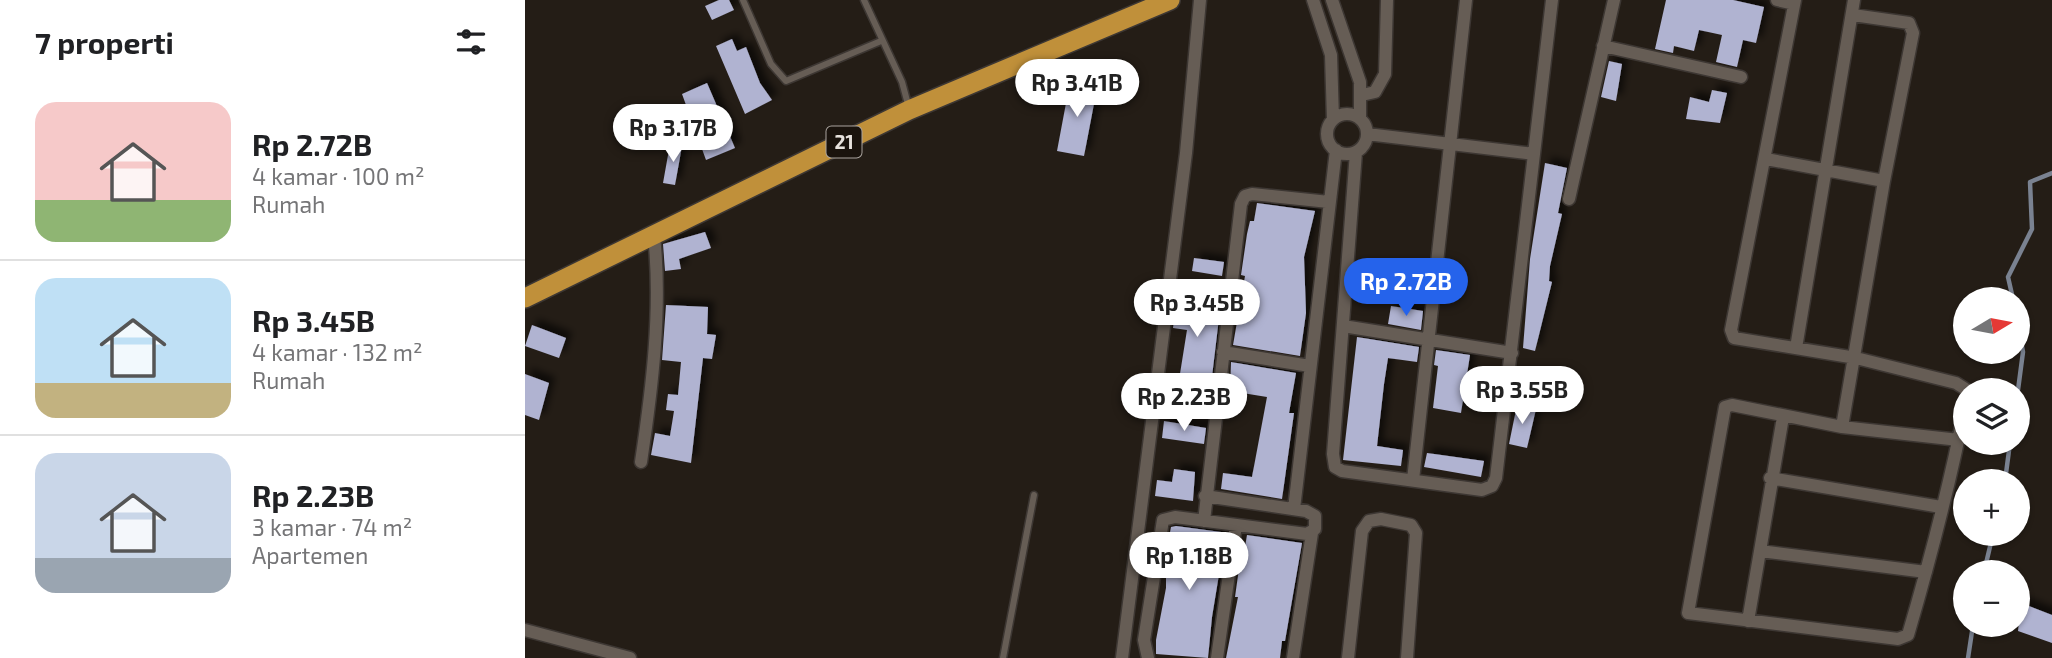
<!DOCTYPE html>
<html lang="id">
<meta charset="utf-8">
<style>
:root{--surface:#fff;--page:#f6f6f6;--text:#202124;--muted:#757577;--line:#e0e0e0;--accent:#2563eb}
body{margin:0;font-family:"Exo 2",sans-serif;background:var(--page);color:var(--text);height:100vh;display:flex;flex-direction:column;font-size:26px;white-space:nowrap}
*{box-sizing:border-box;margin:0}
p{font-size:23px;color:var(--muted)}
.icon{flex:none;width:38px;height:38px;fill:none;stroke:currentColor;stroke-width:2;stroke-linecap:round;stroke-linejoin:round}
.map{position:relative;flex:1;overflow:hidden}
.panel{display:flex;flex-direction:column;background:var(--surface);width:525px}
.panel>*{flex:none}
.needle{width:46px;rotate:80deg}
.controls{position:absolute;left:1428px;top:287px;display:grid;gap:14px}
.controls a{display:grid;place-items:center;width:77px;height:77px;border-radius:50%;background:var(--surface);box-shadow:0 2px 5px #0004;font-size:35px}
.price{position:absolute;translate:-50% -60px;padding:0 16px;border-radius:24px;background:#fff;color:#222;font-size:23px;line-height:46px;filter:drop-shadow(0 2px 4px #0008)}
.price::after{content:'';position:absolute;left:50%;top:42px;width:21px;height:16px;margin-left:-10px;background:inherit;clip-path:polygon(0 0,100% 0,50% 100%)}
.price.selected{background:var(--accent);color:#fff}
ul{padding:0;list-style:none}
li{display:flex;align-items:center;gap:21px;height:175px;padding:0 35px}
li+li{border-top:2px solid var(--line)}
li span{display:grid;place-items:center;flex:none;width:196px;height:140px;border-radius:21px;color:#555}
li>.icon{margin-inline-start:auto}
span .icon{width:84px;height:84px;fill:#fffc;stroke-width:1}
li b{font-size:30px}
h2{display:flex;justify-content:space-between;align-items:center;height:84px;padding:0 35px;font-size:30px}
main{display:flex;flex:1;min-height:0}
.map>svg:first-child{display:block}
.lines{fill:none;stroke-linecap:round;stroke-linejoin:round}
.stream{stroke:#7a8291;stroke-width:4.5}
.building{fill:#b0b3d1;filter:url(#shadow)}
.service-casing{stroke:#3d3733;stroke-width:9}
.minor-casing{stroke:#3d3733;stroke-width:15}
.trunk-casing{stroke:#3d3733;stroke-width:22}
.service{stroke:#665d55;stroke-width:6}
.minor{stroke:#665d55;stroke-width:12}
.trunk{stroke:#c0903a;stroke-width:19}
.labels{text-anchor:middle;stroke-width:7;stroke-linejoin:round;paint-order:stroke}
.shield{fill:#1a130d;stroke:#aaa49f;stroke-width:2}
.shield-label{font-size:19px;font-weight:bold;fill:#e7e2dd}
</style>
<main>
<section class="panel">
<h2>7 properti<svg class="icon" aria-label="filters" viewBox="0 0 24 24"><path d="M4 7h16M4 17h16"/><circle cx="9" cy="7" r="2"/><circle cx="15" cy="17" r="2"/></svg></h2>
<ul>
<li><span style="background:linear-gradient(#f6c9c9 70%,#8fb573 0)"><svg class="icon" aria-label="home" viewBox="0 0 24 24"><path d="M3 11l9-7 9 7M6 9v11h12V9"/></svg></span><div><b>Rp 2.72B</b><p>4 kamar · 100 m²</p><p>Rumah</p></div></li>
<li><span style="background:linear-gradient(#bfe0f5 75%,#c2b280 0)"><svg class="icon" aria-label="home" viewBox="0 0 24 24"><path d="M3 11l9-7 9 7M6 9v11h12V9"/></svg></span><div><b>Rp 3.45B</b><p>4 kamar · 132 m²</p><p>Rumah</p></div></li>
<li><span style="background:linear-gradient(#c9d6e8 75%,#9aa5b1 0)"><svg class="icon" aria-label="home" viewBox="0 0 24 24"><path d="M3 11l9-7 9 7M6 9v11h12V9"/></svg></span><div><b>Rp 2.23B</b><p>3 kamar · 74 m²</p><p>Apartemen</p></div></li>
</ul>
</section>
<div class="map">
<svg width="1527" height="658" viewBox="0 0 1527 658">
<defs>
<filter id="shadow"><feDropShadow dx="6" dy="-6" stdDeviation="3.5" flood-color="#0009"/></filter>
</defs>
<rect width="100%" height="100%" fill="#241d16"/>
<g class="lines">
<path class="stream" d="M1488 299 1483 277 1507 229 1505 182 1527 173
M1493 325 1498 352 1493 390
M1480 481 1485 443
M1459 572 1468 534
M1443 658 1448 625"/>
</g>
<path class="building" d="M194 0H204L209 10 187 20 180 6Z
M1141 0H1208L1239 7 1231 43 1218 40 1212 67 1191 62 1197 35 1174 30 1169 51 1149 46 1148 53 1130 49Z
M207 39 212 51 221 47 235 83 247 100 220 114 191 46Z
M1084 61 1097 64 1091 101 1076 97Z
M545 82 572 88 559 156 532 151Z
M182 83 210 148 181 160 157 94Z
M1187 90 1202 93 1195 123 1161 119 1165 97 1184 102Z
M145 144 157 146 150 185 138 183Z
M1020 163 1042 168 1033 213 1037 214 1025 266 1024 281 1027 282 1010 351 998 348 1005 259Z
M732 203 790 211 779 257 781 313 775 356 708 345 720 276 716 275 722 234 725 221H729Z
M180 232 186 248 154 259 156 269 140 271 138 244Z
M669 258 699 262 697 276 667 271Z
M652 296 685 301 683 316 694 318 686 385 654 380 662 330 648 328Z
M141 305 183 307 182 334 191 335 187 359 178 358 166 463 126 455 130 433 145 436 149 411 141 410 143 394 153 395 156 362 137 360Z
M866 306 898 311 896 330 863 324Z
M7 325 41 338 34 358 0 346Z
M832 337 894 347 892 362 863 358 859 384 852 446 878 450 876 466 818 460Z
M911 350 945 355 936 413 908 408 913 366 909 365Z
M706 362 771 373 764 413H769L757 499 696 489 698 473 727 477 742 397 705 391Z
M0 374 24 383 14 420 0 415Z
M992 405 1011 409 1002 448 984 444Z
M639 421 681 428 679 444 637 438Z
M902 453 959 461 956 477 899 467Z
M649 469 670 472 668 501 630 496 632 480 647 482Z
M651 526 696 532 694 543 699 544 687 617 683 658 631 654V640L641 588V577H638L642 548 646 527Z
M722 535 777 543 760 641H757L755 658H701L713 597H710L717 547H720Z
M1496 603 1527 615V643L1493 631Z"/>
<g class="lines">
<g class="service-casing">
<path id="service" d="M218 0 246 64 261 81 356 41
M339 0 377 82 384 108
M478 658 509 495"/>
</g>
<g class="minor-casing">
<path id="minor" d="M788 0 806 55 808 120
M807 0 835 82V119
M1252 0 1269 4
M1270 0 1206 330 1209 338 1331 358 1431 383 1442 390
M1078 46 1216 77
M837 95 850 92 860 74 862 0
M802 134a20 20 0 1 1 40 0a20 20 0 1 1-40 0Z
M831 152 808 454 810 467 817 471 957 490 967 486 971 478 1009 154 842 134
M1009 154 1027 0
M1241 159 1359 181
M1044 199 1089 0
M818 326 987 353
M1271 348 1329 0
M698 352 785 366
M1317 427 1359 181 1388 33 1384 23 1328 15
M1434 440 1317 427 1207 405 1200 407 1163 613 1373 639 1383 635C1405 560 1425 484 1440 407
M116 462C127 389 137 309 129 236
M1245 478 1416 507
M888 480 941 0
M769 509 811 150
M679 521 716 204 720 196 727 194 804 202
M1235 551 1401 572
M1223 621 1258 417
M0 630 105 658
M597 658 661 153 675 0
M623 658 619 640 638 520 650 517 782 534 790 529V516L781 511 680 496
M692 658 711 525
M768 658 787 533
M823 658 837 531 844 521 856 519 886 525 891 533 882 658"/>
</g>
<g class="trunk-casing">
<path id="trunk" d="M0 298 384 110 645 0"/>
</g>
<use href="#service" class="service"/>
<use href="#minor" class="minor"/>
<use href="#trunk" class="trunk"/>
</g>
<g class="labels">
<rect class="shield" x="301.5" y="126.5" width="35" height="31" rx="5"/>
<g class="shield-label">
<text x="319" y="149">21</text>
</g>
</g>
</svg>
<div class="controls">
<a><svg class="needle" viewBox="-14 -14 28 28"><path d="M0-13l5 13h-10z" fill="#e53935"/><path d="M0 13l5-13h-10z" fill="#757577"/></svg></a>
<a><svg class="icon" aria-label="layers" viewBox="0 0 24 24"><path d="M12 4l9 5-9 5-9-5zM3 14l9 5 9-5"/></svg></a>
<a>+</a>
<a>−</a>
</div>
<b class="price" style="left:552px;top:119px">Rp 3.41B</b>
<b class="price" style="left:148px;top:164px">Rp 3.17B</b>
<b class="price selected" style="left:881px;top:318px">Rp 2.72B</b>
<b class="price" style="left:672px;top:339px">Rp 3.45B</b>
<b class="price" style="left:997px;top:426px">Rp 3.55B</b>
<b class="price" style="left:659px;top:433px">Rp 2.23B</b>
<b class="price" style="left:664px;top:592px">Rp 1.18B</b>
</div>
</main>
